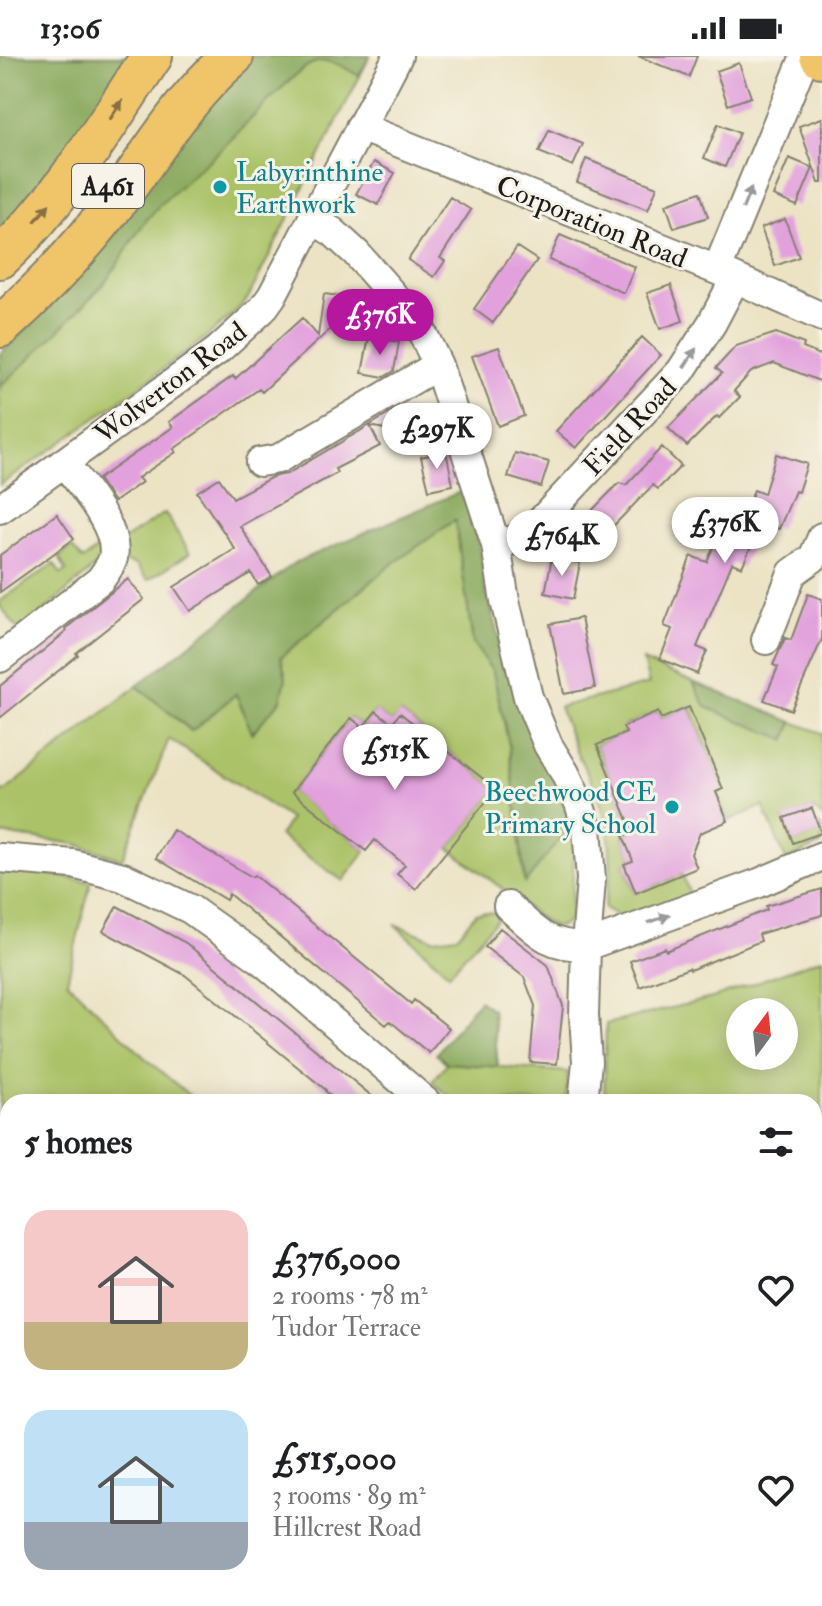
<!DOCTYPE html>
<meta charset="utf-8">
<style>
:root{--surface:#fff;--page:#f6f6f6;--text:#202124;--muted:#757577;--accent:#b5179e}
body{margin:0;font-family:"IM FELL Double Pica",serif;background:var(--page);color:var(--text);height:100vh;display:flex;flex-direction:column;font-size:30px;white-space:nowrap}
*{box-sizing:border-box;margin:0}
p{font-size:26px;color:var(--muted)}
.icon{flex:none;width:44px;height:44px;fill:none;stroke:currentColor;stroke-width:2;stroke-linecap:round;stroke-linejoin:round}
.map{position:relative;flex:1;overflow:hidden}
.sheet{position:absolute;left:0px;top:1038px;width:822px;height:512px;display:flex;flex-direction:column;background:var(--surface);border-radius:24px 24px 0 0;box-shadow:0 4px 20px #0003}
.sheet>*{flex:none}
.needle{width:52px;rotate:15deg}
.tools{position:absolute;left:726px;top:942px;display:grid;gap:16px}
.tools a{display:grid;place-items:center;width:72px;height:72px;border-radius:50%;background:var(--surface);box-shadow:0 4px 20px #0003;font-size:40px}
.price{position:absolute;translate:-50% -68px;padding:0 18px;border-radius:28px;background:#fff;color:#222;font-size:26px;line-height:52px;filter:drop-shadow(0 2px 4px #0008)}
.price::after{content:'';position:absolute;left:50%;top:48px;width:24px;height:18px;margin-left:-12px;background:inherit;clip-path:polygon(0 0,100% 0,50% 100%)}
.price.selected{background:var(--accent);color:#fff}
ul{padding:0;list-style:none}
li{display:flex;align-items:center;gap:24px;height:200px;padding:0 24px}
li span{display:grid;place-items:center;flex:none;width:224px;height:160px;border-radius:24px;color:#555}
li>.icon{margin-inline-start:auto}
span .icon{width:96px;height:96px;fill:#fffc;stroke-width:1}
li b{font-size:34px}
h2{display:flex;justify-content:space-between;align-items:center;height:96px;padding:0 24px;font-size:34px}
.status{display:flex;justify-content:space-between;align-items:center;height:56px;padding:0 40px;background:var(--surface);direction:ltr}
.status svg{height:22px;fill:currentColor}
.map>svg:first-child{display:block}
.green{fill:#abc267;stroke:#646f42;stroke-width:2;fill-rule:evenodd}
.forest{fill:#88a85c;stroke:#52623c;stroke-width:2}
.building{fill:#e2a1dd}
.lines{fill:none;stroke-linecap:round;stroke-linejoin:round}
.minor-casing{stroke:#848070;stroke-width:32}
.highway-casing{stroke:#848070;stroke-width:44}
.minor{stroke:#fff;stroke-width:28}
.highway{stroke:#f0c469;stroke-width:40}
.oneway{fill:#867042}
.oneway2{fill:#999}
.culture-dot{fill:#0f9aa8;stroke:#f7f3e8;stroke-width:3}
.labels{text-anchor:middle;stroke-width:6;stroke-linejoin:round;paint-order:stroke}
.shield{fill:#f7f3e8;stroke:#5e5c59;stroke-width:2}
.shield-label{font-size:26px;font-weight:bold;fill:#1c1c1c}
.culture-label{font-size:28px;fill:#0d838f;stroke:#f7f3e8;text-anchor:start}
.street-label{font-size:28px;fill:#1c1c1c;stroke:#f7f3e8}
</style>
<div class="status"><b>13:06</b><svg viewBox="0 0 49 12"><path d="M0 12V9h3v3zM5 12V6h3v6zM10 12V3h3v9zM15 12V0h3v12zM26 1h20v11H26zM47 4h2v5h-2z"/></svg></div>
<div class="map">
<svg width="822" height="1550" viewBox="0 0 822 1550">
<rect width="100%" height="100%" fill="#f7f3e8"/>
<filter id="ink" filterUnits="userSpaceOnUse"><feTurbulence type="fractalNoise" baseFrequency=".0125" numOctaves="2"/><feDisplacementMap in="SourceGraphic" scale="16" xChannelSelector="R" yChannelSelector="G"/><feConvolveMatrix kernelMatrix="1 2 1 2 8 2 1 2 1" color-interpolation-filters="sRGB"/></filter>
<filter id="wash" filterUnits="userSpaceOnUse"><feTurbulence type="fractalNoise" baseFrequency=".006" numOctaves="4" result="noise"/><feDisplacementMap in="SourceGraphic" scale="32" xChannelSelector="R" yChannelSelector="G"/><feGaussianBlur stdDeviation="1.8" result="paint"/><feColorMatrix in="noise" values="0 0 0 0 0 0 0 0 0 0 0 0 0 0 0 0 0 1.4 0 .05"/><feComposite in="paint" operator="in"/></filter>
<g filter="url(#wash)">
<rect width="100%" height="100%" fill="#ece3c5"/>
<path class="green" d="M251 0H370L248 242C226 268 195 289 167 310 113 351 57 390 0 429V298L53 247Z
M165 457 190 497 148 524 136 509 122 505 123 484Z
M94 463 104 480 99 507 20 576 0 550V545L54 508 61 518 66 515 59 501 72 491 83 504 100 491 86 472Z
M455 463 473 587 493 616 509 689 524 826 571 769 574 796 571 859 567 867 558 871 547 867 449 792 495 733 401 657 392 667 376 655 363 671 351 662 292 735 366 795 343 825 279 780 290 763 169 683 122 803 76 788 0 778V732L4 736 137 630 191 675 236 638 253 677 286 622 281 601 387 512Z
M643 605 693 626 706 651 786 683 793 666 822 677V761L812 752 784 763 793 787 820 777 817 767 822 771V788L786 804 763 750 728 765 716 736 723 733 690 651 661 663 658 656 624 670 626 677 597 689 633 776 623 780 633 805 624 808 635 837 682 818 691 841 628 866 604 852 611 815 609 775 598 739 576 695 559 651 649 628Z
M0 815 43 817 91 826 67 925 143 1000 197 1046H8V1542H199L201 1550H0Z
M484 856 502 857 449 918 394 868 433 883 457 880 476 857Z
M822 902V1147L814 1151V1046H604L606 968 716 941ZM740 956H784V1000H740Z
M447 1007 568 1016 566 1046H456L432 1026Z"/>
<path class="forest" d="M0 0H129L44 127 0 178Z
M251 0H370L359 20C345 12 331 1 314 7 304 10 293 21 285 29 261 51 240 76 216 98 192 120 166 140 145 166 130 185 120 208 104 227 71 264 36 297 0 331V298L53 247 176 84Z
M462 435 470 455 479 490 485 529 507 615 567 749 571 769 525 827 509 689 493 616 473 587 455 464 387 512 281 601 286 622 281 644 252 677 236 638 192 675 137 630 294 507Z
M693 626 793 666 786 684 706 651Z
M479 944 493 954 498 1011 447 1007 436 998Z"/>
<g id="blocks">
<path class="building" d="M638 0H697L689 21Z
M739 7 751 41 728 49 716 15Z
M822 62V127H819L799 70Z
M718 68 739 77 725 111 704 102Z
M549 74 583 88 573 110 539 96Z
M789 102 813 112 797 150 773 140Z
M586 103 657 131 648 154 577 126Z
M374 106 395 117 378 149 356 138Z
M700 136 708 161 674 172 666 148Z
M450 141 471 154 440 202 445 205 434 221 408 204Z
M785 163 799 201 775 210 761 172Z
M560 179 635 211 624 237 549 204Z
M517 191 537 204 493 267 474 253Z
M671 229 683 265 660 273 647 237Z
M324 238 363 243 360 269 338 266 262 336 259 333 174 393 176 396 138 422 142 426 114 446 98 423 173 371 169 366 233 320 235 323 302 262 318 280Z
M776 277 804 288 803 292 822 300V326L774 307 751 316 734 335 740 341 719 362 717 360 687 390 668 372 722 317 716 312 736 290Z
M369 281 399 286 394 315 384 321 362 317Z
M642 281 661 299 576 392 556 375Z
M499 291 524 360 498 370 472 300Z
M399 352 432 359 427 382 370 370 380 390 335 413 337 417 240 470 272 521 258 529 251 517 190 555 174 531 235 493 197 436 219 422 233 442 272 421 287 418Z
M662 391 681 410 658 433 653 429 589 495 570 477 619 427 626 429Z
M446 395 453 429 429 434 421 401Z
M515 397 549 406 541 431 508 421Z
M776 398 807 408 798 436 795 435 779 473 762 466 742 511 732 507 697 591 707 595 697 618 660 603 672 573 664 570 691 500 707 506 724 466 739 472 754 434 764 438Z
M57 458 74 483 0 536V499Z
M552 501 580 507 573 543 545 537Z
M128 523 144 543 76 597 78 599 0 662V630L67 575 65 573Z
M808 538 822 543V583L791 654 764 644 778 611 773 609 785 582 791 584Z
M581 562 595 632 564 638 550 568Z
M689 651 723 733 716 736 728 765 700 777 691 798 697 812 636 837 624 808 633 805 623 780 633 776 597 689 626 677 623 671 658 656 661 663Z
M376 655 392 667 400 657 496 733 416 833 397 818 405 809 375 784 366 795 292 736 351 662 363 671Z
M812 752 821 777 793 787 784 762Z
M173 774 252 821 254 819 411 948 414 944 449 972 429 997 390 965 386 969 229 838 226 844 156 802Z
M822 833V859L759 878 761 885 690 914 689 912 640 931 630 905 665 892 666 895 767 854 766 850Z
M117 850 186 887 379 1046H338L325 1035 326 1034 185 919 103 875Z
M500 872 548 909 563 950 557 1008 530 1006 535 950 524 921 485 891Z"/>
</g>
</g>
<g filter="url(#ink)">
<use href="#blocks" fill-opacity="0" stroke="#848070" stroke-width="2"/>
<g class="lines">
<g class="minor-casing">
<path id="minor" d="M360 71 717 214 822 261
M312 163 333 176 356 197 392 238 422 276 438 309 496 489 505 545 528 641 548 689 565 717 579 747 587 772 591 823 586 890 584 959 587 1006 583 1046
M717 214 805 0
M260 406 278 403 438 309
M0 453 217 295 262 254 272 240 398 0
M496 489 527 480 681 315 712 267 735 223
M766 584 792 517 813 502 822 481
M0 602 100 524C105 517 111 510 113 502 120 472 81 430 64 406
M0 802 73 808 123 821 190 853 259 902 426 1046
M508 850C536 875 546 890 586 890L759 827 822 800
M814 1282 822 1278
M814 1455 822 1459
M441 1550 450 1542"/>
</g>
<g class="highway-casing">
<path id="highway" d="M820 0 822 1
M0 202C62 144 105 70 152 0
M0 271C44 232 86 187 121 139 156 91 187 39 233 0"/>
</g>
<use href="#minor" class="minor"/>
<use href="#highway" class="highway"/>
</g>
<defs><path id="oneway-solid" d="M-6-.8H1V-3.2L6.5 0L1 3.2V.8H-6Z" transform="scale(2)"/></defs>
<g class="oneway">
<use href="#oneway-solid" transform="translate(116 54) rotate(-57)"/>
<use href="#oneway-solid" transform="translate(42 157) rotate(-50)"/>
</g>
<g class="oneway2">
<use href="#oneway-solid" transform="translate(747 142) rotate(-68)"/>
<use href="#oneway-solid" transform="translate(690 302) rotate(-57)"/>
<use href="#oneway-solid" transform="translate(659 863) rotate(-20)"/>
</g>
</g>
<g class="culture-dot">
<circle cx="220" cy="131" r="8"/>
<circle cx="672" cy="751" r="8"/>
</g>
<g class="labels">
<rect class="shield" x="72" y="108" width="72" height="44" rx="6"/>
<g class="shield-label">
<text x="108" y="139">A461</text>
</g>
<g class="culture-label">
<text x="236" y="125">Labyrinthine<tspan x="236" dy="32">Earthwork</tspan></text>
<text x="656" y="745" text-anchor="end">Beechwood CE<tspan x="656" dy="32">Primary School</tspan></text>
</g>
<g class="street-label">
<text transform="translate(592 165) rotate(22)" y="10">Corporation Road</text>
<text transform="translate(170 326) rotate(-37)" y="10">Wolverton Road</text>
<text transform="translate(629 370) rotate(-47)" y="10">Field Road</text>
</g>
</g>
</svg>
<div class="tools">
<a><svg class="needle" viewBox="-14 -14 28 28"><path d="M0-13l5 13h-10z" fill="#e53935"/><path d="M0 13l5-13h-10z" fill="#757577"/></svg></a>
</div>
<b class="price selected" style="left:380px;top:301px">£376K</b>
<b class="price" style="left:437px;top:415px">£297K</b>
<b class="price" style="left:725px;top:509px">£376K</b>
<b class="price" style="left:562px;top:522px">£764K</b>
<b class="price" style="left:395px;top:736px">£515K</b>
<section class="sheet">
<h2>5 homes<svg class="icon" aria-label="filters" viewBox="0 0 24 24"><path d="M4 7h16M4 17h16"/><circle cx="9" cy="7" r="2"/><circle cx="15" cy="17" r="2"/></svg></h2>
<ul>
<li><span style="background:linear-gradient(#f6c9c9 70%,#c2b280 0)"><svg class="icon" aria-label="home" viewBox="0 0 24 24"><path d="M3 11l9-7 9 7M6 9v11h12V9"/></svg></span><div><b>£376,000</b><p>2 rooms · 78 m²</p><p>Tudor Terrace</p></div><svg class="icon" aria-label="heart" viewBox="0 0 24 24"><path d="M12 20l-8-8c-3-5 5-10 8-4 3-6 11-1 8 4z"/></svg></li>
<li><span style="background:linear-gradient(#bfe0f5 70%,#9aa5b1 0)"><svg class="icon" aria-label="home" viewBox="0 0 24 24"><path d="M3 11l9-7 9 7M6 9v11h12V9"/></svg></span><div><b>£515,000</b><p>3 rooms · 89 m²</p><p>Hillcrest Road</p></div><svg class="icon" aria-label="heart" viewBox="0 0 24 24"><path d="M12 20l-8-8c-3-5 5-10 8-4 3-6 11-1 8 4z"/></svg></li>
</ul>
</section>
</div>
